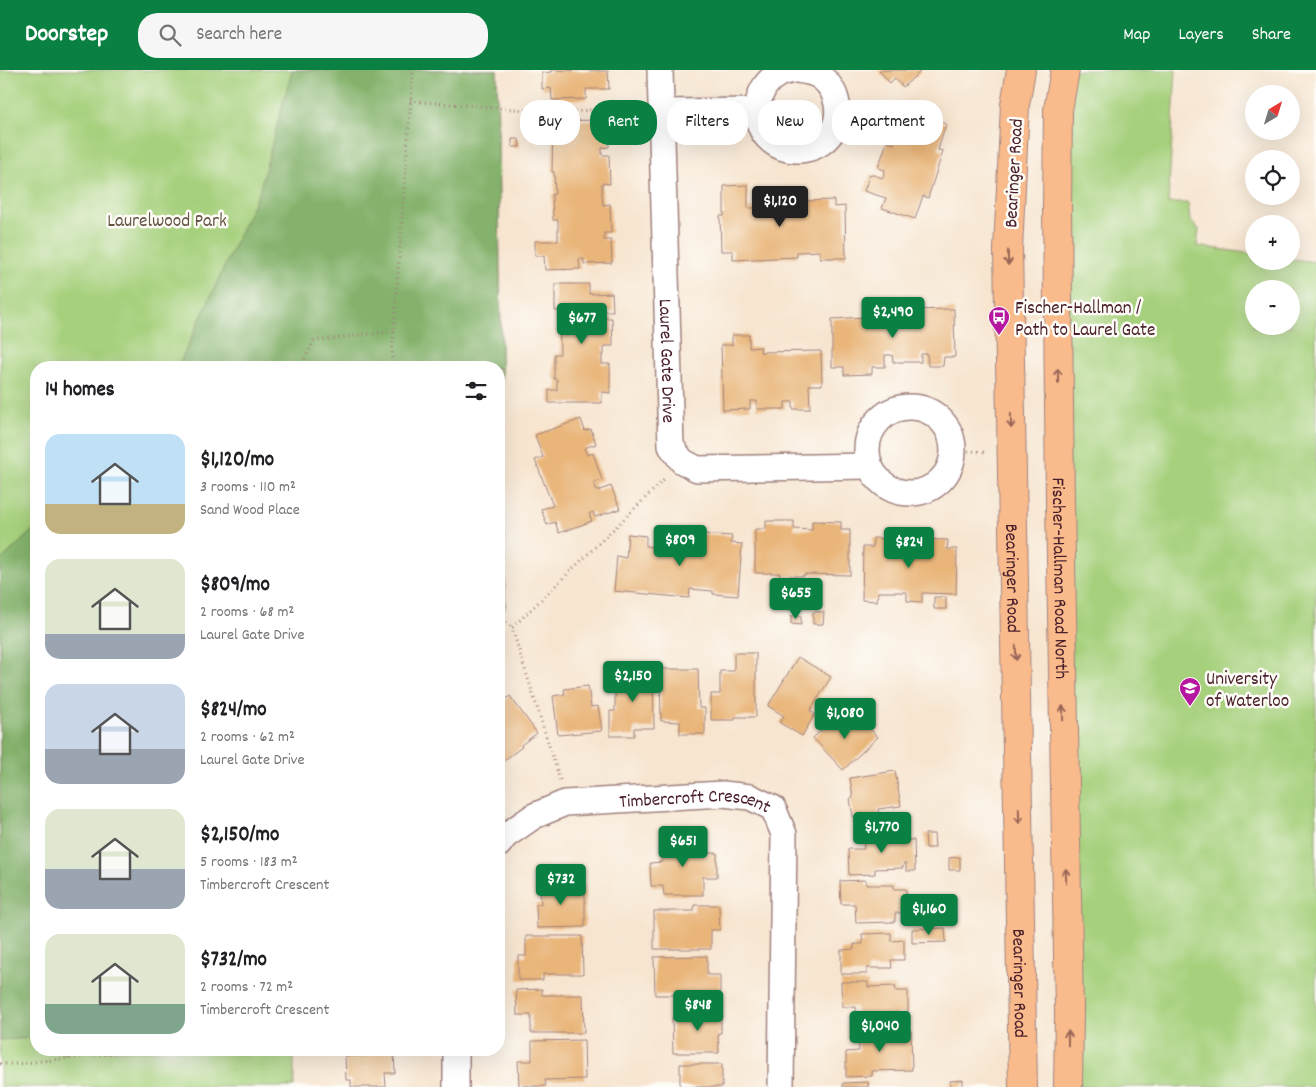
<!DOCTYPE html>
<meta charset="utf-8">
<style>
:root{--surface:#fff;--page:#f6f6f6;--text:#202124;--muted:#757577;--accent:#0b8043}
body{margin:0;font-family:Dekko,sans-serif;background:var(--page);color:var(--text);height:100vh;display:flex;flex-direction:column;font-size:19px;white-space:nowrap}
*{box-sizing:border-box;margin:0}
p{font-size:16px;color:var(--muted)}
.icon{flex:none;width:28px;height:28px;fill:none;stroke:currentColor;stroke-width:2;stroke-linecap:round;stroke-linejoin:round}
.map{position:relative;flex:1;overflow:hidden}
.drawer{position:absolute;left:30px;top:291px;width:475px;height:695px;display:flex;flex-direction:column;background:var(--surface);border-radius:20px;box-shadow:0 5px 20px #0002}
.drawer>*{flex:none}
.top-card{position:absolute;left:520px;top:30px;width:475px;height:45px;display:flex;gap:10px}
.needle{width:32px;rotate:38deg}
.buttons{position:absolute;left:1245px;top:15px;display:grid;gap:10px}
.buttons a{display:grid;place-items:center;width:55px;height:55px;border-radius:50%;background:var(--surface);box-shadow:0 5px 20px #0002;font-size:25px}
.price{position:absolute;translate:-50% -42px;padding:0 11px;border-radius:5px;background:var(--accent);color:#fff;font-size:16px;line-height:32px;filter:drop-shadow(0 1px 2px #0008)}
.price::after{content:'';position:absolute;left:50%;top:30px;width:15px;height:11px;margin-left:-8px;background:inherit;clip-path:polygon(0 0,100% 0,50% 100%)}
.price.active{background:#222;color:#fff}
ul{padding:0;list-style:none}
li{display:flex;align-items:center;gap:15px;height:125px;padding:0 15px}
li span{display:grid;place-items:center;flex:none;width:140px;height:100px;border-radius:15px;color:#555}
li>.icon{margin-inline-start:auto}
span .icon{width:60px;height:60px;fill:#fffc;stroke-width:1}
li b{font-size:21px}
h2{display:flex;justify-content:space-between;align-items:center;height:60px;padding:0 15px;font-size:21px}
.chip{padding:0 18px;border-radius:20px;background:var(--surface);box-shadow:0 5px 20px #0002;font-size:18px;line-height:45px}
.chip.active{background:var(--accent);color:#fff}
header{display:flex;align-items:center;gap:30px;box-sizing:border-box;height:70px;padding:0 25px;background:var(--accent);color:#fff}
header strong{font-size:24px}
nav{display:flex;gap:28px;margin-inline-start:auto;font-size:18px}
.search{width:350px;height:45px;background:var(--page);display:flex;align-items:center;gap:12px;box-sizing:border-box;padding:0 18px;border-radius:20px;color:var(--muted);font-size:19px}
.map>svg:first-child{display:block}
.green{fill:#a6d07c;stroke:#787854;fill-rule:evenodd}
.forest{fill:#84b26c;stroke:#67684c}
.building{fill:#e9b579}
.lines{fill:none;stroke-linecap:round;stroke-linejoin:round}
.minor-casing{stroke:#a0827e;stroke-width:28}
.major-casing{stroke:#a0827e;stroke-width:30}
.path{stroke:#a0827e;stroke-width:3;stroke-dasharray:1 4;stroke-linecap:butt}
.minor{stroke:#fff;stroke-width:25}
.major{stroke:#fabb8c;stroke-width:28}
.oneway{stroke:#996557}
.labels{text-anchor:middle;stroke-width:5;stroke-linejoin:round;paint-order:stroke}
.street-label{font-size:19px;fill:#4a1f2b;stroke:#fdfcf7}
.park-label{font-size:19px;fill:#665443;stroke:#fdfcf7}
.poi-label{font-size:19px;fill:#4a1f2b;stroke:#fdfcf7;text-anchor:start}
</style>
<header>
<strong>Doorstep</strong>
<div class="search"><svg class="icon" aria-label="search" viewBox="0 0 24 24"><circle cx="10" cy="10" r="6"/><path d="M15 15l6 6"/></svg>Search here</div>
<nav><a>Map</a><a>Layers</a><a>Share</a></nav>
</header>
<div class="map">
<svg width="1316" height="1017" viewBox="0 0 1316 1017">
<rect width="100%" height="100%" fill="#fdfcf7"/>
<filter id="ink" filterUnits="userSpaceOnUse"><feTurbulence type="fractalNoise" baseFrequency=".02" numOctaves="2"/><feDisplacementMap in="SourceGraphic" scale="10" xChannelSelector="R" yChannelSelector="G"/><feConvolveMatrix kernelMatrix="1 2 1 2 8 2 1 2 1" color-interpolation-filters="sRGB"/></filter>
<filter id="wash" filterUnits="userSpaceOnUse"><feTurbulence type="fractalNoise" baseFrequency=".0096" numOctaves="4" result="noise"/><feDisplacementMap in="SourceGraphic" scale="20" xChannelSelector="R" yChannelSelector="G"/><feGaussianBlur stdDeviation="1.12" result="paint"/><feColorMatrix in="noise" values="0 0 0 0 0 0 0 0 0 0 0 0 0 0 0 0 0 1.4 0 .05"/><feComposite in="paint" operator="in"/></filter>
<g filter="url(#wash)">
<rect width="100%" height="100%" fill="#f7e5d0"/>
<path class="green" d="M0 0H497L505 538 499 544V298H36V980H294V1017H0Z
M1064 0H1176L1168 133H1188L1190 151 1199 159 1197 176 1254 184V191H1291V189L1316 192V1017H1076ZM1254 219H1291V256H1254Z"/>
<path class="forest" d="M292 0H497L505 538 499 544V298L178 297 259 122Z
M36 457V968L0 970V491Z"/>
<g id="blocks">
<path class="building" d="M551 0 608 1 609 19H586V29L552 30 551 18 542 19V3L551 2Z
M880 0H922L903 17 895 8 890 13 879 1Z
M913 43 946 54 938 80 943 81 928 128 923 126 915 149 882 138 886 128 864 121 870 104 883 108 885 100 878 98 887 72 894 74 896 67 883 62 889 46 910 53Z
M601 50 602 62 609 61V77L602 78V85H609L610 114 602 113V123L603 135 610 134 611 163H604V170H611L612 193 584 194V189H579L580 199 545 200 544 186H535V171H558V150H553L552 124H555L554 102H552L553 51Z
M512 69H519L520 77H512Z
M748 115V138H756V132H784V139H805L804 131 834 130V137L845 136 846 188H820V181L797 182V187L733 190V181H721L720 146H724V116Z
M555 214H589V224L612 223 613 241H604V248H612L613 276H604V285H602V294H610V323L602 322V333H549V320H557V309H554V284H560L559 241H555Z
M880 237H905V240L954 239 955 287H944L943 296H928L927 284H921V292H893L892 285H885V297H872V304L844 305V297H832V249L880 246Z
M732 265H749V278L761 277 760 282 821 281 822 315H809L810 339H793V332H785V339H757V331H750V339L723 340 721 275H732Z
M581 349 585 361 591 359 596 374 584 378 587 385 593 383 602 410 594 413 597 421 611 416 620 439 595 447 593 442 589 444 592 451 559 463 555 452 547 455 541 439 553 436 535 390 543 387 535 365Z
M766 451H794V459L812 460V451L841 452V460H850V505L804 504V506H780V503H755V459H766Z
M628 464 646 466V476L653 477 654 468 682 471 681 479 689 480 690 471 702 472 703 464 732 466 731 473 742 474 738 526 713 524V521L690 519 689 528 614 521 617 486 626 488Z
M873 468 902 469V477L918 478V469L948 470 947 479H957L956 524 922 523V532L907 531V522H878L877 531 862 530 863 477H873Z
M934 527H946V539H934Z
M813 542H824L823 554H813Z
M791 546H801V555L791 554Z
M734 583H756V647H735V650H711V624H720V601H734Z
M798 587 831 607 810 641 815 644 802 666 780 653 784 646 768 636Z
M660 599H698L699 638H705V664H680V652L661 651Z
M653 600 654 658H634V666H610V641H615V601Z
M588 616 591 637 598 636 602 661 558 665 553 626 565 624 564 619Z
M510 626 537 663 521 675 522 677 503 691 499 685V634Z
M854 642 878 667 843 700 813 668 835 647 842 654Z
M895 701 901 736 878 739 879 749 854 752 850 729 853 728 850 708Z
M902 762V770H914L915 801H906V794H903V798L875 799V804L849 805 848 779H864L863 763Z
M925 764H934L935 778H926Z
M702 771V783H717V807H703V825H664L663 816H651L650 793 662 792V772Z
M960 787V800H949V788Z
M866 810V815H894V819H906L907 843H895V852L856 853 855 834H841L840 811Z
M539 813H585V857L537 858 536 834H541Z
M694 835H719L720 860H711V879H654V841H694Z
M945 858 946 872 912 873V859Z
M891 863V871L904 870V890H891L892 898H867V904H841V880L854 879V874H863L862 864Z
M526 866H582L583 904H543V910H518V886H526Z
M707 886V905H720V930H695V925H655L654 887Z
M841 912H868V917L895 916 896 921H908V944H896L897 953 857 954 856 937H842Z
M542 919V925H583L584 963H531V945H517L516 920Z
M695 938H721V963H718L719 983H673L672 948H695Z
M911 961 912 1000 872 1001V1006L846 1007V982L859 981 858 962Z
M584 970 585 1009 545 1010 546 1016H519L518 991H532V971Z
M366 980H394L395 1003H385L386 1017H351V1010H346L345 986H367Z
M680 994H722V1017H680Z
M963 1010V1017H950V1011Z
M868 1012V1017H843V1013Z"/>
</g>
</g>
<g filter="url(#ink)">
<use href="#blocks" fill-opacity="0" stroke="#a0827e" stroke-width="1"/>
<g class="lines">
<g class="minor-casing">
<g id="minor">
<path id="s1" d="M660 0 671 376 682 391 697 399 869 396"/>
<path d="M793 0C789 1 783 2 779 4 756 15 751 49 767 67 784 86 816 84 831 63 843 46 838 21 822 8 815 2 806 1 797 0"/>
<path d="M661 42 757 41"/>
<circle cx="910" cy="380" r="43"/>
<path id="s2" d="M499 774 505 766 534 746 565 733 723 724 750 727 773 738 784 764 781 1017"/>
<path d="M456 980V1017"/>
</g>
</g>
<g class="major-casing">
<g id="major">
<path id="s3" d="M1021 0 1015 35 1008 179 1023 1017"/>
<path id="s4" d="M1065 0 1058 40 1057 137 1060 432 1069 941 1068 1017"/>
</g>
</g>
<path class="path" d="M410 31 566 43 589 40H634
M300 298 314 271 394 261
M391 298 413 0
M953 380 985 382
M499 545 512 558
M560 710 512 558 666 408
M68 988 74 980
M0 994H16L124 982 204 980"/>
<use href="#minor" class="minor"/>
<use href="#major" class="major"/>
</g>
<defs><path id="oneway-shaft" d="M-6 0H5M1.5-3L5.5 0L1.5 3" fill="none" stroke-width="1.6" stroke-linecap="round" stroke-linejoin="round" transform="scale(1.25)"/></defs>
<g class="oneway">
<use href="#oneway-shaft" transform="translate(1008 188) rotate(89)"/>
<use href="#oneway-shaft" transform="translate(1058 306) rotate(-91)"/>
<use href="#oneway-shaft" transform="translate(1011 351) rotate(89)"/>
<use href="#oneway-shaft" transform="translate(1016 583) rotate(89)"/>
<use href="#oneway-shaft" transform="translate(1063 643) rotate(-91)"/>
<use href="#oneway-shaft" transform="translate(1019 746) rotate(89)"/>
<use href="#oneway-shaft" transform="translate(1066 806) rotate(-91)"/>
<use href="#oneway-shaft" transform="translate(1068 968) rotate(-90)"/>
</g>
</g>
<defs>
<g id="bus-pin" transform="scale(1.125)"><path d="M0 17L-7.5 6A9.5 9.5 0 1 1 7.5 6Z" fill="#b5179e" stroke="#fdfcf7"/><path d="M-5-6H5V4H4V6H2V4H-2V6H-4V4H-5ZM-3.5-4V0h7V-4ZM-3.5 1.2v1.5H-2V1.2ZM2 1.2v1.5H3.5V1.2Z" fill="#fff"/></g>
<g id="university-pin" transform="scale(1.125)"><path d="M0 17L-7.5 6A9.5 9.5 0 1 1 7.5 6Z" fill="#b5179e" stroke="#fdfcf7"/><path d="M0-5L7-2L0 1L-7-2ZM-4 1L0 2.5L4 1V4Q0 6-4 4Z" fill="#fff"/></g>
</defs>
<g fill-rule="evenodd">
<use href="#bus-pin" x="999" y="247"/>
<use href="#university-pin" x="1190" y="618"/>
</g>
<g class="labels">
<g class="street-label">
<text transform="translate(1012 103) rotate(-87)" y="7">Bearinger Road</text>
<text dy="7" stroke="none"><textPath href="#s1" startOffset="291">Laurel Gate Drive</textPath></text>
<text dy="7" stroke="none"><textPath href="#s3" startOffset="509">Bearinger Road</textPath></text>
<text dy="7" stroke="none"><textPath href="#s4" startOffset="509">Fischer-Hallman Road North</textPath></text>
<text dy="7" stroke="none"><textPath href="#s2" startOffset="210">Timbercroft Crescent</textPath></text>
<text dy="7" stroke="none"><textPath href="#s3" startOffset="914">Bearinger Road</textPath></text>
</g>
<g class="park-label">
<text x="167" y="156">Laurelwood Park</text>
</g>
<g class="poi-label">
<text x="1015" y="243">Fischer-Hallman /<tspan x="1015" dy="22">Path to Laurel Gate</tspan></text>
<text x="1206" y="614">University<tspan x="1206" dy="22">of Waterloo</tspan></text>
</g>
</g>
</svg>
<div class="buttons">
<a><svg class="needle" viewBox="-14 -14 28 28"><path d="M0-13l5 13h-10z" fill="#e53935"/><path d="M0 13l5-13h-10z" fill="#757577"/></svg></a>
<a><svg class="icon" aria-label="locate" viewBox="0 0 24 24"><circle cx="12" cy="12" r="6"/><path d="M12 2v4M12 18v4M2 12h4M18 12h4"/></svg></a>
<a>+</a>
<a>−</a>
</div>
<b class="price active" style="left:780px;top:158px">$1,120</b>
<b class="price" style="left:893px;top:269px">$2,490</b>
<b class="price" style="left:582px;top:275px">$677</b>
<b class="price" style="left:680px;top:497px">$809</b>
<b class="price" style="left:909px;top:499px">$824</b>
<b class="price" style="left:796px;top:550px">$655</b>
<b class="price" style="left:633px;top:633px">$2,150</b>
<b class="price" style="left:845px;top:670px">$1,080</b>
<b class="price" style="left:882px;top:784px">$1,770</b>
<b class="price" style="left:683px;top:798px">$651</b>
<b class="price" style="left:561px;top:836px">$732</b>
<b class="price" style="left:929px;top:866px">$1,160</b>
<b class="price" style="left:698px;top:962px">$848</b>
<b class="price" style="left:880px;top:983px">$1,040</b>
<div class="top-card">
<a class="chip">Buy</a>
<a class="chip active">Rent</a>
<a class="chip">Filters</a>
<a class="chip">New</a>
<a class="chip">Apartment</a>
</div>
<section class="drawer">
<h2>14 homes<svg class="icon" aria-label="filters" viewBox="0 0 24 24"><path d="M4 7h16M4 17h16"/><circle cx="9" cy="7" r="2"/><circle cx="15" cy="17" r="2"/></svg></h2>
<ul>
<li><span style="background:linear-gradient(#bfe0f5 70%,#c2b280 0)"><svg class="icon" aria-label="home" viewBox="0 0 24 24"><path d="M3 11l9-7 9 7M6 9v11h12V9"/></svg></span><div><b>$1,120/mo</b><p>3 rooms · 110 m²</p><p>Sand Wood Place</p></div></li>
<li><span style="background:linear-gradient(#dfe7d0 75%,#9aa5b1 0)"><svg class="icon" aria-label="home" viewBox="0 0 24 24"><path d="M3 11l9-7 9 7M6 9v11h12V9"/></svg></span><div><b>$809/mo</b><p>2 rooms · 68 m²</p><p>Laurel Gate Drive</p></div></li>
<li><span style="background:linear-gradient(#c9d6e8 65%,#9aa5b1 0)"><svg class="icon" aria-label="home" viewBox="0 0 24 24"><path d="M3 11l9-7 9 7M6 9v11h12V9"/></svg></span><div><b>$824/mo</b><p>2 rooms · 62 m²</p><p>Laurel Gate Drive</p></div></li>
<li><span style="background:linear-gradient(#dfe7d0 60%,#9aa5b1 0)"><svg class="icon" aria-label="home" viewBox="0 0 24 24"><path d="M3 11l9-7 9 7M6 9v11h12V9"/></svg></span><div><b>$2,150/mo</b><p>5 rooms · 183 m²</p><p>Timbercroft Crescent</p></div></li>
<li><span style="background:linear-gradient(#dfe7d0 70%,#7fa58c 0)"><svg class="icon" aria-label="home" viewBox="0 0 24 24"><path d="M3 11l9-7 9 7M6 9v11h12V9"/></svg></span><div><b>$732/mo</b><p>2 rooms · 72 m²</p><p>Timbercroft Crescent</p></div></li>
</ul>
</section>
</div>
